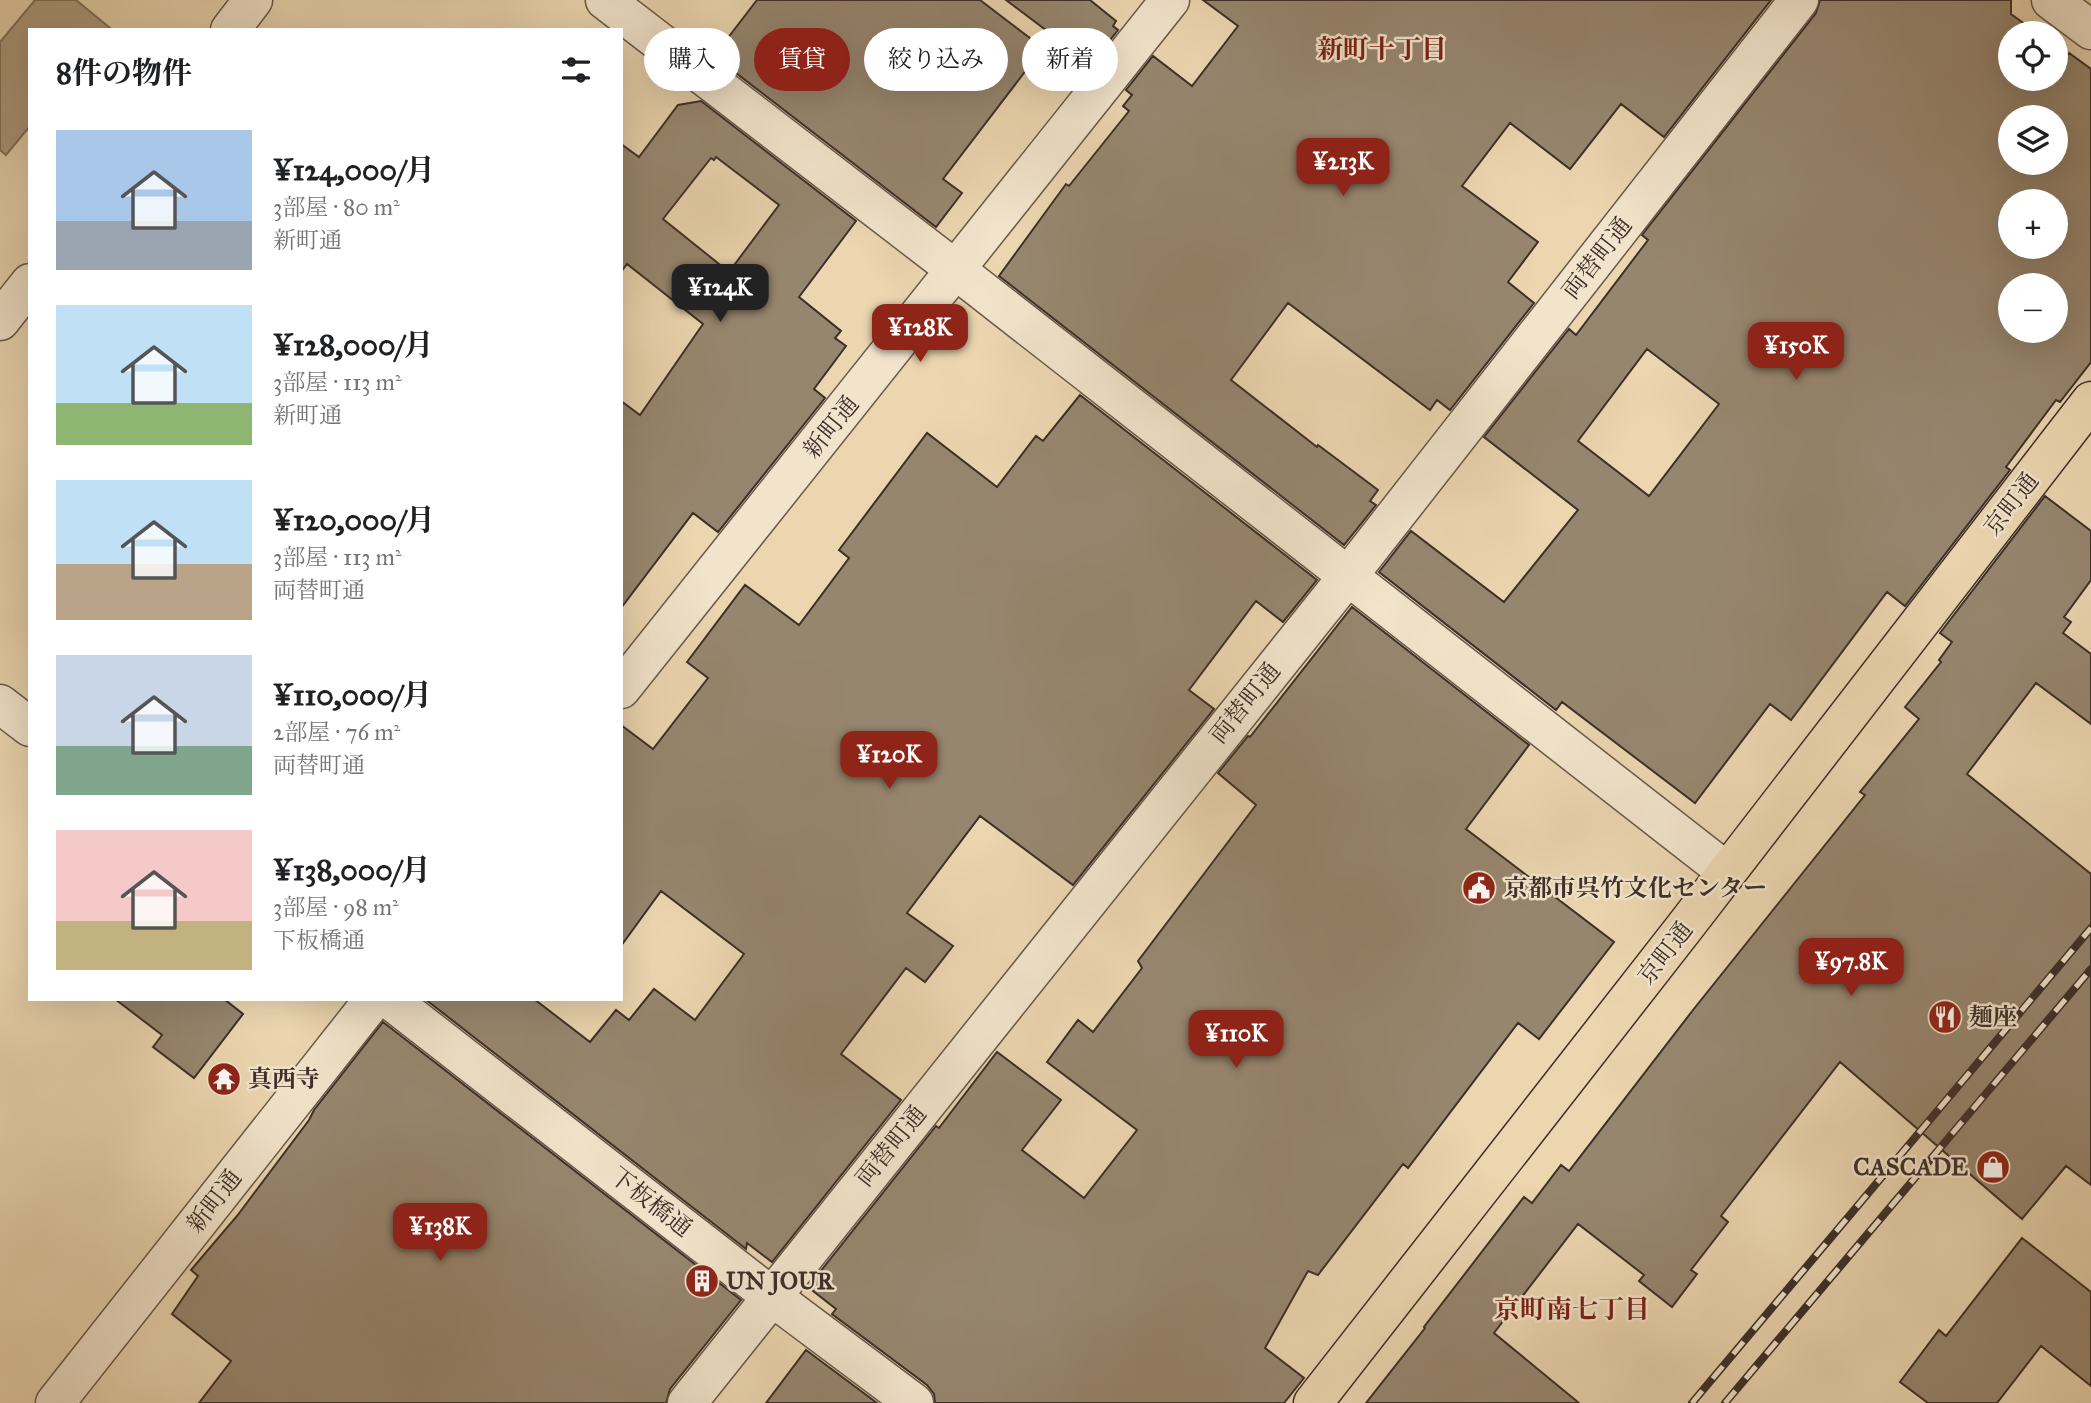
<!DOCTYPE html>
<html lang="ja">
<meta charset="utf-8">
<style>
:root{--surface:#fff;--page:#f2f2f2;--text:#202124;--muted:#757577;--accent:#8f2418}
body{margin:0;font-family:"IM FELL Great Primer","Noto Serif JP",serif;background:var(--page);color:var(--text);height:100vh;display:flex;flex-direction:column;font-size:26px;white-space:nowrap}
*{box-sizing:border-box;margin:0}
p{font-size:23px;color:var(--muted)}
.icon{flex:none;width:38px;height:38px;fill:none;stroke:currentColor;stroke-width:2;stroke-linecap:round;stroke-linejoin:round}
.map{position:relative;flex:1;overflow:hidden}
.drawer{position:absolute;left:28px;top:28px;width:595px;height:973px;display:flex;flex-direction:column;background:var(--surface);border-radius:0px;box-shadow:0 7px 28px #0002}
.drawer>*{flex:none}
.guide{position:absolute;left:644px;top:28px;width:665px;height:63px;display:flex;gap:14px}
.tools{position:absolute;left:1998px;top:21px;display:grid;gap:14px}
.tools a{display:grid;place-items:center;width:70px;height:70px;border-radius:50%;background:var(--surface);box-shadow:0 7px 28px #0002;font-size:35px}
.price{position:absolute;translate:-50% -60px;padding:0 16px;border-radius:14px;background:var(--accent);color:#fff;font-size:23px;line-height:46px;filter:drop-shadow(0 2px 4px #0008)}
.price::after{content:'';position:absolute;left:50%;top:42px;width:21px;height:16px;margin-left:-10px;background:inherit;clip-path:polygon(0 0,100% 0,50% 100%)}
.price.on{background:#222;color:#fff}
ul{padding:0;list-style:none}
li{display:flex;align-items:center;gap:21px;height:175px;padding:0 28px}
li span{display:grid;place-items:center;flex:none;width:196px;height:140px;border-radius:0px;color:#555}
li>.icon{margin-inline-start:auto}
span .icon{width:84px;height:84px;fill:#fffc;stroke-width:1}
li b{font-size:30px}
h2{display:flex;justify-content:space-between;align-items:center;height:84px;padding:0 28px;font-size:30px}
.chip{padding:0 24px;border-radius:32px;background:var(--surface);box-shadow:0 7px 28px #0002;font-size:24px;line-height:63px}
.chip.on{background:var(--accent);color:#fff}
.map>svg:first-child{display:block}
.water{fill:#b09d82;stroke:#82715e;stroke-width:2}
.building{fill:#97866f;stroke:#3d2f29;stroke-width:2;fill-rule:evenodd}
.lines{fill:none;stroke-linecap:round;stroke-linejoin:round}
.minor-casing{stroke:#68594b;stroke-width:41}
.tertiary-casing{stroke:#68594b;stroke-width:41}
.primary-casing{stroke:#3d2f29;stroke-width:41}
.minor{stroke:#f2e4cc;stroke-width:38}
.tertiary{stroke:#f2e4cc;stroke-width:38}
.primary{stroke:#ebd6b0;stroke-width:38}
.rail-casing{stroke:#3d2f29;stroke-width:8}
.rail{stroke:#f2e4cc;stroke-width:5;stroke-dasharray:16;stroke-linecap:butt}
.labels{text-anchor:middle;stroke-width:5;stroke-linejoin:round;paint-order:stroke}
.street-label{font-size:24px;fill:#3d2f29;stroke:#f2e4cc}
.poi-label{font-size:24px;font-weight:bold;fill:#3d2f29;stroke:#f2e4cc;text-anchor:start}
.neighbourhood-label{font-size:26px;font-weight:bold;fill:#7a1f14;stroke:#f2e4cc}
</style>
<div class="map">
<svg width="2091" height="1403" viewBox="0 0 2091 1403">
<rect width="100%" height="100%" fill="#ebd6b0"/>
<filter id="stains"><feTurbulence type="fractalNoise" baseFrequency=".00286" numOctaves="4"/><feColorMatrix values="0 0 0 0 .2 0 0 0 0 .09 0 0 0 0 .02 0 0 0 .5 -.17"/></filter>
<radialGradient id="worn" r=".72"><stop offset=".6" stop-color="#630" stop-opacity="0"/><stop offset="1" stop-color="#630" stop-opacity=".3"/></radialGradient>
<path class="water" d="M35 0H76L110 28 109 30H30V126L6 155 0 150V42Z"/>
<path class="building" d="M757 0H980L1043 48 943 179 962 193 936 227 714 56Z
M1006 0H1090L1116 21 1113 26 1118 30 1091 64Z
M1203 0H1771L1664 137 1621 104 1570 169 1510 123 1462 186 1538 242 1508 282 1534 303 1450 410 1437 400 1430 410 1288 303 1231 380 1317 447 1318 445 1378 490 1370 501 1376 505 1344 545 999 276 1066 184 1069 186 1129 111 1123 106 1132 95 1126 90 1153 56 1192 86 1238 26Z
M1820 0H2011V14L2037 33H2011V79H2056V48L2067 56 2069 53 2091 69V362L2060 402 2056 400 2006 467 2010 470 1905 606 1887 592 1791 720 1770 704 1695 803 1562 702 1556 710 1379 572 1411 531 1504 602 1578 510 1484 437 1569 329 1576 335 1648 240 1642 235 1816 13ZM2011 117H2056V163H2011ZM2011 201H2056V247H2011ZM2011 285H2056V331H2011ZM1647 349 1719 404 1649 496 1578 441Z
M701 101 856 221 799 297 841 331 835 338 846 346 814 389 825 398 718 532 693 513 621 608V401L640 415 703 324 627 264 621 272V144L639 157 678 105ZM716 157 779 205 729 272 663 219 711 158 714 160Z
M1080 395 1317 580 1283 622 1256 601 1189 690 1214 709 1073 885 980 816 907 913 953 946 925 982 906 968 841 1054 901 1100 772 1262 747 1243 746 1249 425 999H534L590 1042 616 1010 629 1020 654 989 695 1020 744 954 661 891 621 946V725L653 749 708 678 687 662 745 585 799 625 849 558 839 550 927 433 997 487 1036 436 1043 441Z
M2045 496 2091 531V580L2064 617 2071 622 2063 633 2091 654V724L2036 683 1967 774 2091 874V1185L2066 1166 2022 1219 1840 1062 1721 1216 1728 1222 1691 1270 1697 1274 1672 1307 1639 1281 1644 1275 1578 1224 1494 1333 1579 1403H1366L1425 1328 1424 1327 1524 1197 1532 1203 1561 1165 1569 1171 1693 1010 1865 795 1860 792 1919 719 1905 707 1941 662 1939 660 1952 642 1940 633Z
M1352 607 1529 745 1466 829 1614 942 1539 1039 1518 1023 1408 1168 1403 1164 1318 1275 1308 1271 1265 1348 1304 1378 1284 1403H935L934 1394 927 1385 832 1314 836 1309 808 1287 936 1126 939 1128 997 1052 1061 1100 1022 1150 1084 1198 1137 1130 1047 1062 1078 1020 1093 1032 1142 968 1138 961 1256 805 1218 773 1248 736 1250 737Z
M115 999H224L243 1014 194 1078 153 1047 162 1035Z
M383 1022 741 1300 670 1389 666 1403H199L231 1361 172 1314 198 1276 191 1270 237 1216 309 1120 314 1110Z
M2022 1238 2091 1292V1386L2041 1346 1997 1403H1928L1900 1382 1939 1330 1946 1336Z
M806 1350 877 1403H766Z"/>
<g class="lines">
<g class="minor-casing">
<path id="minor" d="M605 0 956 270 1727 872
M2051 0 2091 30
M621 689 1170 0
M0 704 30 727
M389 999 771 1296 914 1403
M55 1403 374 999
M687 1403 1348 576 1799 0"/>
</g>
<g class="tertiary-casing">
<path id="tertiary" d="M230 30 253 0
M0 321 30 283"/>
</g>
<g class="primary-casing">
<path id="primary" d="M1313 1403 1684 928 2091 401"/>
</g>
<use href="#minor" class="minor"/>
<use href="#tertiary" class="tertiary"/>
<use href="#primary" class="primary"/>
<g class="rail-casing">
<path id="rail" d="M1692 1403 2091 928
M1725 1403 2091 969"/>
</g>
<use href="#rail" class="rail"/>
</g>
<defs>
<g id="civic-disc" transform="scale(1.75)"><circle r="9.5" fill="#8f2418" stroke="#f2e4cc"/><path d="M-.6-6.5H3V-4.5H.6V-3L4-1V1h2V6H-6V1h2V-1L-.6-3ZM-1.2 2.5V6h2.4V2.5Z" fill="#fff"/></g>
<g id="restaurant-disc" transform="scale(1.75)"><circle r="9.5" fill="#8f2418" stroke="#f2e4cc"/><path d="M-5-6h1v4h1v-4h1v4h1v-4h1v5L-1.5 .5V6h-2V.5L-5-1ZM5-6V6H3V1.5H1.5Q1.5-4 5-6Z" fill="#fff"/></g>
<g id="temple-disc" transform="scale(1.75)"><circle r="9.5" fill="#8f2418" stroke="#f2e4cc"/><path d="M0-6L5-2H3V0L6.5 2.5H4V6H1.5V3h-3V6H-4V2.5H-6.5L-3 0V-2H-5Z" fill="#fff"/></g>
<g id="shop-disc" transform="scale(1.75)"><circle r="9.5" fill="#8f2418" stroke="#f2e4cc"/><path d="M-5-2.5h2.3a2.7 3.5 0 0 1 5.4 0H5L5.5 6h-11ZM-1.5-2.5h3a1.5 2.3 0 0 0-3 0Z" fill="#fff"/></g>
<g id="building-disc" transform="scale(1.75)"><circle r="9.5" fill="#8f2418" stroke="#f2e4cc"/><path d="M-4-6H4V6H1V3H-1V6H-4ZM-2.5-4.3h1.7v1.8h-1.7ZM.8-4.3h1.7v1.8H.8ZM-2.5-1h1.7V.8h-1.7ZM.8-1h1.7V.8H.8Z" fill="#fff"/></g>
</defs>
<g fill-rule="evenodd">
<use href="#civic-disc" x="1479" y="888"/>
<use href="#restaurant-disc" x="1945" y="1017"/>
<use href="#temple-disc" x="224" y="1079"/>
<use href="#shop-disc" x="1993" y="1167"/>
<use href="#building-disc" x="702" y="1281"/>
</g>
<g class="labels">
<g class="street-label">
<text transform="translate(1597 258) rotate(-52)" y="8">両替町通</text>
<text transform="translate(831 427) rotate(-51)" y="8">新町通</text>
<text transform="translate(2011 504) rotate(-52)" y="8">京町通</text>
<text transform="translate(1245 703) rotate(-51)" y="8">両替町通</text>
<text transform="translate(1665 953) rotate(-52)" y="8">京町通</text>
<text transform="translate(891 1146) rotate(-51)" y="8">両替町通</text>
<text transform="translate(214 1201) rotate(-52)" y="8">新町通</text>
<text transform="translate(651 1202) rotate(38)" y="8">下板橋通</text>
</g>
<g class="poi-label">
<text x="1504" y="896">京都市呉竹文化センター</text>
<text x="1969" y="1025">麺座</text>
<text x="248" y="1087">真西寺</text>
<text x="1968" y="1175" text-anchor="end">CASCADE</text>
<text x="726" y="1289">UN JOUR</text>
</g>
<g class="neighbourhood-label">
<text x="1382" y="58">新町十丁目</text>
<text x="1572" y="1318">京町南七丁目</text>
</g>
</g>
<rect width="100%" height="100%" filter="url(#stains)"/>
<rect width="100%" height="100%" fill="url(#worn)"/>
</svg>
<div class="tools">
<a><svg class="icon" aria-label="locate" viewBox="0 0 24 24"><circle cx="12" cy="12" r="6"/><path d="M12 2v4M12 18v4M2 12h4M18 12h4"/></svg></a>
<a><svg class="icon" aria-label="layers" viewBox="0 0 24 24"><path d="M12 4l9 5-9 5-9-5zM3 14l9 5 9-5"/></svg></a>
<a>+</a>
<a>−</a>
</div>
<b class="price" style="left:1343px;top:198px">¥213K</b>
<b class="price on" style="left:720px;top:324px">¥124K</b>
<b class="price" style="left:920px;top:364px">¥128K</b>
<b class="price" style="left:1796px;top:382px">¥150K</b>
<b class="price" style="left:889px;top:791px">¥120K</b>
<b class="price" style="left:1851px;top:998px">¥97.8K</b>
<b class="price" style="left:1236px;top:1070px">¥110K</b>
<b class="price" style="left:440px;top:1263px">¥138K</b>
<div class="guide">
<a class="chip">購入</a>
<a class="chip on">賃貸</a>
<a class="chip">絞り込み</a>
<a class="chip">新着</a>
</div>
<section class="drawer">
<h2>8件の物件<svg class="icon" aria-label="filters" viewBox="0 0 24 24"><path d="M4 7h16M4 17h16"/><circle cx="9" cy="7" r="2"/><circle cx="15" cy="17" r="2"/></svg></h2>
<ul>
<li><span style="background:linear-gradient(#a9c7e8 65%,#9aa5b1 0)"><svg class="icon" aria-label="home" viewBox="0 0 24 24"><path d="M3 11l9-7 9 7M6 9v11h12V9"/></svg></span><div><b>¥124,000/月</b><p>3部屋 · 80 m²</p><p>新町通</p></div></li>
<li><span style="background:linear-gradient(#bfe0f5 70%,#8fb573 0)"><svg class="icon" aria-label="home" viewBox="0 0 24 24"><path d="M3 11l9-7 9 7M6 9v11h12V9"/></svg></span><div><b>¥128,000/月</b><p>3部屋 · 113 m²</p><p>新町通</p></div></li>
<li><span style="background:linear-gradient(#bfe0f5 60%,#b9a48a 0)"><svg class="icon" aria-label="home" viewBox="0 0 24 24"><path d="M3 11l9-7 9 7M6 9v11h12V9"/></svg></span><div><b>¥120,000/月</b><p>3部屋 · 113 m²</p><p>両替町通</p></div></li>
<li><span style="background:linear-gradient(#c9d6e8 65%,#7fa58c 0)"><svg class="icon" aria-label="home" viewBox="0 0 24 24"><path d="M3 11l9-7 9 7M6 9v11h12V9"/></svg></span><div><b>¥110,000/月</b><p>2部屋 · 76 m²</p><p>両替町通</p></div></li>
<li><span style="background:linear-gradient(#f6c9c9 65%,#c2b280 0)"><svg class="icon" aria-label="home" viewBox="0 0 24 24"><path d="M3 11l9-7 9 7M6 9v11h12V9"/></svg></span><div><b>¥138,000/月</b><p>3部屋 · 98 m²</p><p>下板橋通</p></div></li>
</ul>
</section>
</div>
